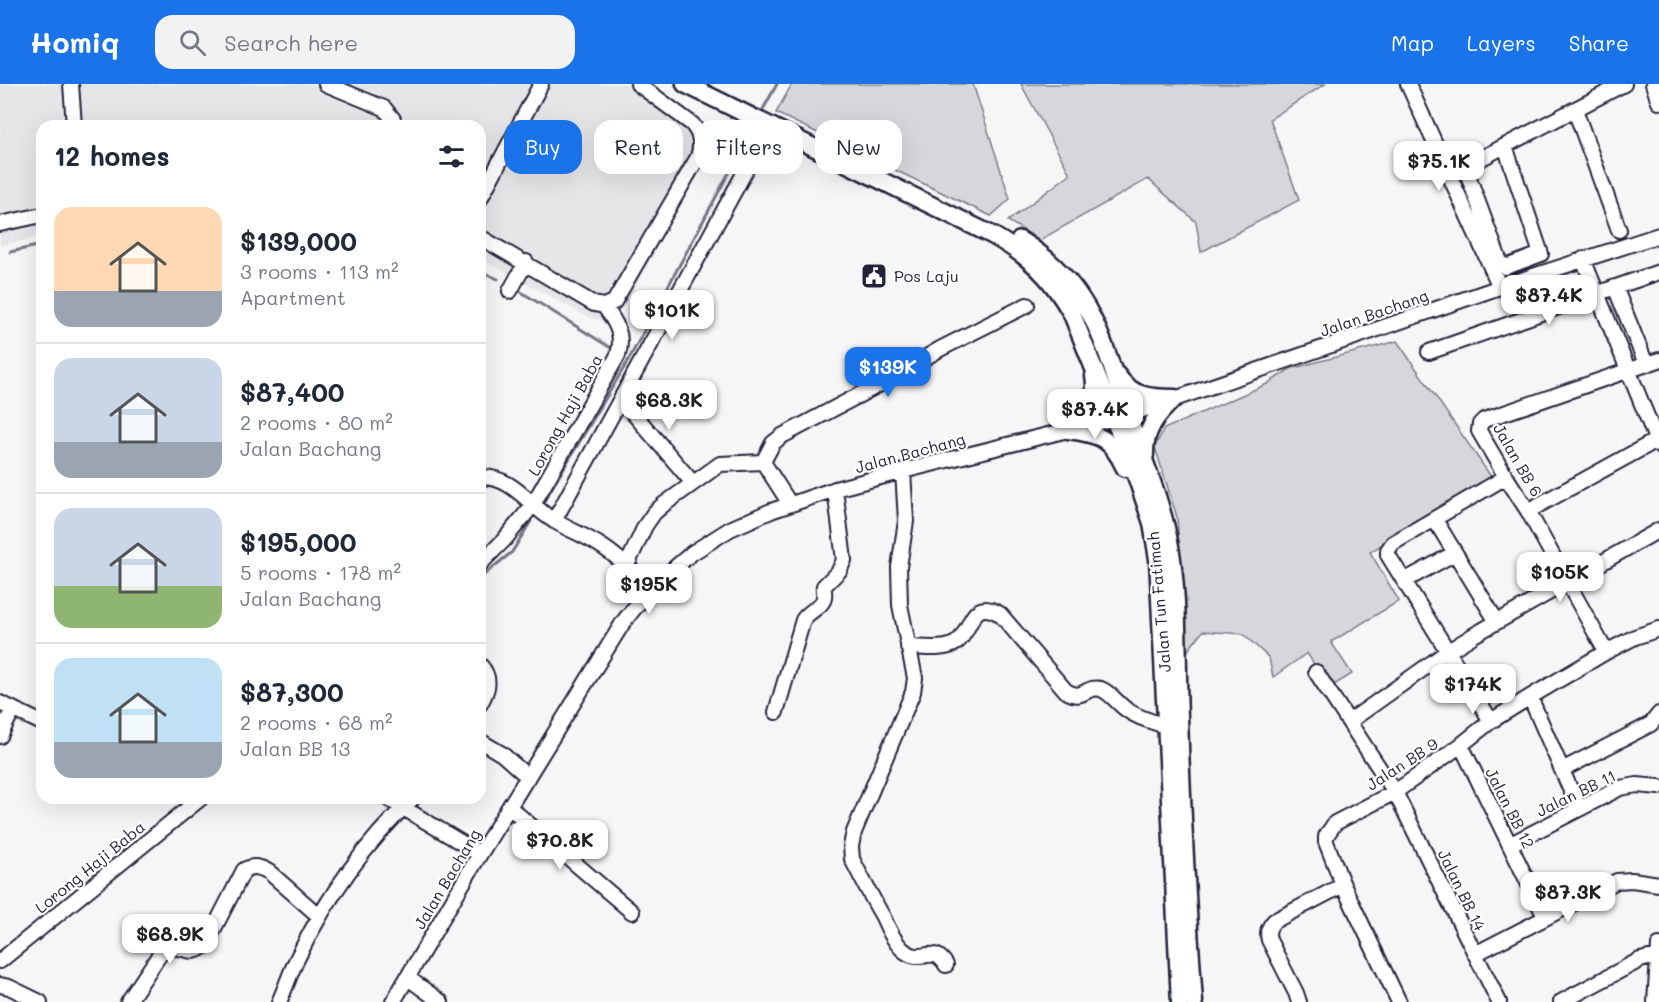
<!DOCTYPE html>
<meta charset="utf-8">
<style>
:root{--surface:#fff;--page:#f2f2f3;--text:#1f2937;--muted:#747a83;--line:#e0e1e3;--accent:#1a73e8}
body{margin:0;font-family:Mali,sans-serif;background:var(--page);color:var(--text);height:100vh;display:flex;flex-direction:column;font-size:22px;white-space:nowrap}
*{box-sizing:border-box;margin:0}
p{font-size:20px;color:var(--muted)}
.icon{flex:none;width:33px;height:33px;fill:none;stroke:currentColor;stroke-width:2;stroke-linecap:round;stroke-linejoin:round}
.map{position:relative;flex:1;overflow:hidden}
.sheet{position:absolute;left:36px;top:36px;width:450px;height:684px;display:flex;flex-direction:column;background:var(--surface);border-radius:18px;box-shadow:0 6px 24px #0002}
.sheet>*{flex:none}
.banner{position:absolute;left:504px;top:36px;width:570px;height:54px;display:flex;gap:12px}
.price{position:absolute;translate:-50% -51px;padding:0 14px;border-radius:12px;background:#fff;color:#222;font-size:20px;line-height:39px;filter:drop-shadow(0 2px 3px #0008)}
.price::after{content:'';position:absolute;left:50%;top:36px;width:18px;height:14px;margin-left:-9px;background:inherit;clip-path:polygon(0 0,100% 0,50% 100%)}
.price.current{background:var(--accent);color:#fff}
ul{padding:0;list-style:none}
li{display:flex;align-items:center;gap:18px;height:150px;padding:0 18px}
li+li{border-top:2px solid var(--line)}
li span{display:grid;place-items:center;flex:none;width:168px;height:120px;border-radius:18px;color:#555}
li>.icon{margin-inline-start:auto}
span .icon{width:72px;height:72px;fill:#fffc;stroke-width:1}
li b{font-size:26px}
h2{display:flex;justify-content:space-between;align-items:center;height:72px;padding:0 18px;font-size:26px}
.chip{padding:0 21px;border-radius:18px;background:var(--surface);box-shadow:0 6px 24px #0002;font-size:21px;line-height:54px}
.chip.current{background:var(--accent);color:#fff}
header{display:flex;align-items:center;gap:36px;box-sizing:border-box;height:84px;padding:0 30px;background:var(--accent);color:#fff}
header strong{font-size:28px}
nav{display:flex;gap:33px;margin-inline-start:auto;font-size:21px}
.search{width:420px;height:54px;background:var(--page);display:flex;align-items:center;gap:15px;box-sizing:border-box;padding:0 21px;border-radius:18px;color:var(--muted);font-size:22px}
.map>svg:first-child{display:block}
.built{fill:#e6e6e9}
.green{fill:#d7d7db;stroke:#7c7c8b;stroke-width:1.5}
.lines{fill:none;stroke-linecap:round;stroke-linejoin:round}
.stream{stroke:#767685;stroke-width:3}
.minor-casing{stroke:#22223b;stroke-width:18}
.major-casing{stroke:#22223b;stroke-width:21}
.minor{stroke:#fff;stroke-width:14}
.major{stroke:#fff;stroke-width:16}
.labels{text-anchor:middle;stroke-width:4.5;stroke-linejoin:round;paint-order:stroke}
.poi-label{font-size:16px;fill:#22223b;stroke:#fff;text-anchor:start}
.street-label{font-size:16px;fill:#22223b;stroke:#fff}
</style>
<header>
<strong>Homiq</strong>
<div class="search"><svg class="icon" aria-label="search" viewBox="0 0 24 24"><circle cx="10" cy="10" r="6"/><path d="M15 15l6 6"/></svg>Search here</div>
<nav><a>Map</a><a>Layers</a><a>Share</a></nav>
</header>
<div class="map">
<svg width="1659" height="918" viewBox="0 0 1659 918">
<rect width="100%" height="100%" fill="#f6f6f7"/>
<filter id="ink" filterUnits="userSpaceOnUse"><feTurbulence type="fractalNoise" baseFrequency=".0167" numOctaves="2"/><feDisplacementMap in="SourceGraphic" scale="12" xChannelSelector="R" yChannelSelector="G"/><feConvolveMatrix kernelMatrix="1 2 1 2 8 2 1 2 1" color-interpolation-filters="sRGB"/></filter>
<g filter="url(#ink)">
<path class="built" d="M0 0H650L711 44 710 68 624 223 607 239 586 232 480 174V42H42V152L0 162Z"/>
<path class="green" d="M792 0H973L1010 115 991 132 776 29Z
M1021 0H1325L1270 35 1299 116 1201 168 1196 138 1148 95 1040 156 1008 137 1070 90Z
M1397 257 1492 394 1370 468 1399 517 1331 558 1352 590 1329 604 1307 569 1273 593 1269 574 1243 550 1203 547 1186 569 1177 433 1155 363 1164 345 1267 300 1290 285Z"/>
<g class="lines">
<path class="stream" d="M760 31 777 0
M10 168 42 161
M480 187 498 195
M518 206 611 264
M541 422 628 277 754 42
M480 494 512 468 531 437"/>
<g class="minor-casing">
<path id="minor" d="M71 0 74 42
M326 0 384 24 393 35V42
M1408 0 1500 203
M1653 0 1659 18
M1575 26 1619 146
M1505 62 1541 170 1506 183 1500 178 1465 83C1518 55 1571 27 1624 0
M480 115 541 0
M0 140 42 131
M480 153 594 220 604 222 614 218 698 73C702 59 701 51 692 40L638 0
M1583 175 1659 362
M1615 203 1646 280
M510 207 526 178
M1429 268 1659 188
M621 315 693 399
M903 387 906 437 899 483 900 521 915 594 913 608 854 748 851 762 852 775C862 795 872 814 883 833 888 844 893 856 902 865 922 883 932 858 946 881
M480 393C513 392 528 421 553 436 567 445 584 451 598 460 618 472 634 488 650 505
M790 420 763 378 773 359 782 352 884 298 940 265 1027 221
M1528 427 1657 356
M1435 436 1497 538
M554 437 753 73 758 68 776 63
M480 480 504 456 532 422 618 271C624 251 616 238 604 222
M627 481 645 442 654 429 663 421 720 380 763 378
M1404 497 1455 469
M908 563C922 563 944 567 956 559 973 547 969 512 1000 530L1066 607C1084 618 1085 601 1101 605 1111 609 1118 620 1127 626 1138 634 1153 638 1166 642
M1606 568 1528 427 1506 393 1479 347 1480 340 1484 336 1659 276
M480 581C492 594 488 606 480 620
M1316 588 1395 708 1499 918
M1530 613 1579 725
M0 619 42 639
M776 628 803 536C807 528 824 522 824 513 825 509 823 505 824 502L839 487 844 476 835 405
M1350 637 1447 568 1474 551 1659 446
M1491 637 1388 471V466L1393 459 1506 393
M0 652 13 625
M480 657 502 670 528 693
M1461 661 1545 833
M1562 686 1651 640 1659 630
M387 714 480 770
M509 723 632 828
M1511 760 1620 704 1637 701 1659 703
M1475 870 1617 797 1632 796 1659 800
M0 877 201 714
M408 894 441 918
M0 901 9 903 40 918
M128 918 164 864C181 858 190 876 206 860L244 786C254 781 260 783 269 788L319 832
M279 918C286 903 291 886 299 871 327 813 366 759 413 714
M393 918 480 770 624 537 650 505 692 469 730 445 771 427 835 405 911 385 1128 331 1500 203 1659 151
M1299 918 1296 909 1269 856C1267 848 1268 844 1274 837L1343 801
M1399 918 1343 801 1326 758V752L1335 739 1395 708 1461 661 1491 637 1530 613 1606 568 1635 553 1659 545
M1561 918 1640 876 1658 872
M1655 918 1659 861"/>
</g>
<g class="major-casing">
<path id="major" d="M685 0 992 151C1030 173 1050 191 1072 230L1131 377 1152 439 1158 475 1180 918
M1020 156C1089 199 1102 252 1125 324 1142 374 1165 422 1172 475 1179 527 1177 581 1179 633 1182 728 1187 823 1194 918
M1117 291C1131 313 1151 314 1175 314
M1068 346C1100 350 1111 354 1125 384
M1068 346C1085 330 1099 317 1094 292
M1145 371C1144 346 1157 330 1175 314"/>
</g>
<use href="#minor" class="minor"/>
<use href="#major" class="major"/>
</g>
</g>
<defs>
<g id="civic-square" transform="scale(1.35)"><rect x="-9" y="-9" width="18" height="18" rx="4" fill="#22223b" stroke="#fff"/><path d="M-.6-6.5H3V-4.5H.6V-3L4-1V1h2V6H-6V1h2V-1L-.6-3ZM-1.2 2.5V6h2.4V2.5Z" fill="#fff"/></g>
</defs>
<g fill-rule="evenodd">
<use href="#civic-square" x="874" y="192"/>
</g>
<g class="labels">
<g class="poi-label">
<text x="894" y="198">Pos Laju</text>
</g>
<g class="street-label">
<text transform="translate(1374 229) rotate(-19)" y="6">Jalan Bachang</text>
<text transform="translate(565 331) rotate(-61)" y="6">Lorong Haji Baba</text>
<text transform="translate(910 369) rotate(-15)" y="6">Jalan Bachang</text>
<text transform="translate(1518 376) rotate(60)" y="6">Jalan BB 6</text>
<text transform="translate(1159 518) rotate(-95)" y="6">Jalan Tun Fatimah</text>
<text transform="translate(1402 680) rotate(-33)" y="6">Jalan BB 9</text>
<text transform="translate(1576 709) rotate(-26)" y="6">Jalan BB 11</text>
<text transform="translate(1510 724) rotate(63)" y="6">Jalan BB 12</text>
<text transform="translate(90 783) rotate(-39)" y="6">Lorong Haji Baba</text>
<text transform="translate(447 795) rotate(-59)" y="6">Jalan Bachang</text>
<text transform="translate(1462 806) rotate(64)" y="6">Jalan BB 14</text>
</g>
</g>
</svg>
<b class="price" style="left:1439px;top:108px">$75.1K</b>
<b class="price" style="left:1549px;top:242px">$87.4K</b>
<b class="price" style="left:672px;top:257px">$101K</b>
<b class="price current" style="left:888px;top:314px">$139K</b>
<b class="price" style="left:669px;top:347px">$68.3K</b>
<b class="price" style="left:1095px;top:356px">$87.4K</b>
<b class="price" style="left:1560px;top:519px">$105K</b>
<b class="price" style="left:649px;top:531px">$195K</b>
<b class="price" style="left:1473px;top:631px">$174K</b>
<b class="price" style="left:560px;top:787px">$70.8K</b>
<b class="price" style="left:1568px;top:839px">$87.3K</b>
<b class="price" style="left:170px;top:881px">$68.9K</b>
<div class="banner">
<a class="chip current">Buy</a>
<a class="chip">Rent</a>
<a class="chip">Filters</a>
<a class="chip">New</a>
</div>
<section class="sheet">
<h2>12 homes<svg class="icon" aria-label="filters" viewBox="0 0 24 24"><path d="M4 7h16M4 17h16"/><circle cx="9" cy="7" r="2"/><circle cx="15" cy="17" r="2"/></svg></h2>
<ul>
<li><span style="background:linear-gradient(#ffd9b3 70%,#9aa5b1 0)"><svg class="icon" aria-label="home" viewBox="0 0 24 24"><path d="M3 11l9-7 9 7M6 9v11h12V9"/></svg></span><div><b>$139,000</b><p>3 rooms · 113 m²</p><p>Apartment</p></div></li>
<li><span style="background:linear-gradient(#c9d6e8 70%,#9aa5b1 0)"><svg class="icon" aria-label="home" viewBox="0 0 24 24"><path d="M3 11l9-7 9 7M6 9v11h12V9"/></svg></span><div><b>$87,400</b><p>2 rooms · 80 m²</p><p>Jalan Bachang</p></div></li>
<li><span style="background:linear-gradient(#c9d6e8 65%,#8fb573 0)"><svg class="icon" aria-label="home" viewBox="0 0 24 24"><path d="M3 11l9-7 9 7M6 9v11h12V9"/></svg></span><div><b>$195,000</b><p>5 rooms · 178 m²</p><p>Jalan Bachang</p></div></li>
<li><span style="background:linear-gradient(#bfe0f5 70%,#9aa5b1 0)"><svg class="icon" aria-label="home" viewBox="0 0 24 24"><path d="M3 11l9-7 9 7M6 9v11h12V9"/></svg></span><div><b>$87,300</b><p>2 rooms · 68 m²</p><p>Jalan BB 13</p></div></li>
</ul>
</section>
</div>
